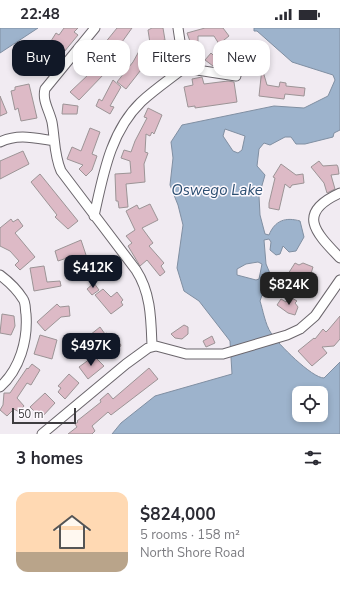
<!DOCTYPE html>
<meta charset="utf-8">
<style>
:root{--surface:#fff;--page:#f7f7f7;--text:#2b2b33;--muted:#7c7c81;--accent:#111827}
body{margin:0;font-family:"Nunito Sans",sans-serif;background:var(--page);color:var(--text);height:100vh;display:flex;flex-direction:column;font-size:15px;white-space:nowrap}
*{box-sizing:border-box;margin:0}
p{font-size:13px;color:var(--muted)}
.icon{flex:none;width:22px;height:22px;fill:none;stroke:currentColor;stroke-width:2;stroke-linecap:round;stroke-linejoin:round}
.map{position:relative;height:406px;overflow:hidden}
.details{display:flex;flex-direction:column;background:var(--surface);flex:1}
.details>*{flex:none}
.guide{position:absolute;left:12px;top:12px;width:316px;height:36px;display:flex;gap:8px}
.fabs{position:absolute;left:292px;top:358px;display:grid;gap:8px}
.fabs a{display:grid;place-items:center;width:36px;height:36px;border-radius:8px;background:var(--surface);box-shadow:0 2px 6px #0003;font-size:20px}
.scale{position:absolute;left:12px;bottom:10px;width:64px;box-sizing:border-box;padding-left:4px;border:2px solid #3e3c3f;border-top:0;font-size:11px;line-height:14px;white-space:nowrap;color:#3e3c3f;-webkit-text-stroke:3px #fdf9fe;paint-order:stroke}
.price{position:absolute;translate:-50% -34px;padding:0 9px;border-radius:8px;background:var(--accent);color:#fff;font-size:13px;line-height:26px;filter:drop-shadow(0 1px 2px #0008)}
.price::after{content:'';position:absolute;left:50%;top:24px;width:12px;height:9px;margin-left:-6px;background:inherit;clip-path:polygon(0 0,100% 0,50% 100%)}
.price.active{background:#222;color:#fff}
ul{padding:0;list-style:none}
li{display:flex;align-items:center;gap:12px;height:100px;padding:0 16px}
li span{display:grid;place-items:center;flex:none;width:112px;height:80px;border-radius:12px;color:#555}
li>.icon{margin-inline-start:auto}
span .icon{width:48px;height:48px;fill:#fffc;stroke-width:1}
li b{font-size:17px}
h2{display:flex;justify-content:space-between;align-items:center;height:48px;padding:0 16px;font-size:17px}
.tag{padding:0 14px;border-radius:12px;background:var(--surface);box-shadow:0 2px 6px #0003;font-size:14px;line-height:36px}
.tag.active{background:var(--accent);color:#fff}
.status{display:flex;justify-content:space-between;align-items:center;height:28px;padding:0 20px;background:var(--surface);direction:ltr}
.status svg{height:11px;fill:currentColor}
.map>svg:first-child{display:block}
.water{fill:#9db3cc;stroke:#808fa2;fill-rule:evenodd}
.building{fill:#ddbac6;stroke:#9c9496}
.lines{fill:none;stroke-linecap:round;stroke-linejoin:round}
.minor-casing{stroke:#6b666c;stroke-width:11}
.minor{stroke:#fff;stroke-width:9}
.labels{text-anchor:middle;stroke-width:3;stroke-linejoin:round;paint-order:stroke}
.water-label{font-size:15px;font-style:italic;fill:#2c4f72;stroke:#fdf9fe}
</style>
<div class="status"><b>22:48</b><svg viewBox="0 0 49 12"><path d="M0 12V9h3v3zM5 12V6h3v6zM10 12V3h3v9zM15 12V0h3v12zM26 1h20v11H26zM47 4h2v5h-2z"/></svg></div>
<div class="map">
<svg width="340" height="406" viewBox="0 0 340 406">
<rect width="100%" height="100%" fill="#f1ebf2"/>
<path class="water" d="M0 0H38L0 25Z
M254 0H340V102L334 105 333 109 305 116H296L291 109H285L270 117 264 115 259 121 257 138 265 147 259 168 260 187 265 206 269 207C275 192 286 189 300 193L304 209 296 223 289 224 283 218 280 226 276 227 270 222 271 214 269 211 264 212 266 236 274 255 262 267 260 273C263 282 265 296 271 305 278 316 312 350 324 350L340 334V406H112L121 395 155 368 232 346 230 313 199 273 184 263 177 240 183 197 178 177 170 157 173 130 171 114 182 97 274 78 304 80 328 68 335 52 333 47 292 34 257 3H254ZM225 101 245 108 242 122 238 125 233 123 223 108ZM258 234 262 236 259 251 256 252 237 247V241L246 236ZM299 365H321V387H299Z"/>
<path class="building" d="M64 0H78L74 4 78 7 64 24 45 42 33 31 51 13 56 5 59 7Z
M117 0H132L102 42 105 45 79 72 70 64 89 46 87 44 100 29 96 26Z
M152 0H163L165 12 150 15 148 2Z
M205 0H223L229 8 219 16 214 8H198V14L191 16 187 5Z
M239 14 242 17 244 15 249 20 247 22 251 26 243 35 238 30 231 36 226 27Z
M143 16 153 22 151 25 164 32 157 45 144 38 126 61 117 54 133 34Z
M211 25 218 32 213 38 205 32Z
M262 40 267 57 279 59 280 54 286 55V58L305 60 304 68 285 66 284 71 259 68Z
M202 49 204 56 228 53 234 54 237 74 195 80V78L188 79 184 59 193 57 192 51Z
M113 52 121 59 110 78 114 79 110 86 96 78 99 71 102 73Z
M29 56 37 90 21 93 18 80 15 82 11 63 15 62V59Z
M0 68 7 85 0 88Z
M63 76 78 78 77 86H62Z
M148 80 162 87 154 106 152 104 150 108 146 106 145 124 148 125 144 136 145 154 126 156 128 179 119 180 118 173H116L115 146 131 145 130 133 121 130 124 122 131 124 135 113 147 90 144 89Z
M90 100 100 104 92 126 97 128 92 142 86 148 79 141 83 137 67 131 72 119 81 123Z
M23 123 29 136 0 151V133Z
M319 133 323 138 337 137 338 139 339 146 331 147 335 161 327 165 324 155 311 139Z
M281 136 296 147 303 146 304 155 292 157 290 160 285 156 279 182 269 180V175L275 150 273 149Z
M40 146 78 193 68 201 55 189 57 187 31 154Z
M150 176 158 192 142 200 153 215 149 218 164 235 161 238 165 244 160 248 147 232 140 238 128 218 132 215 126 208 135 202 126 183 137 177 139 181Z
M11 191 13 194 18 191 23 198 15 205 35 229 20 242 15 237 19 233 10 223 0 218V200Z
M81 212 90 239 78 243 75 234 73 235 70 229 58 233 55 223Z
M295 235 299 237 303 235 313 239 308 255 288 246Z
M44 238 47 254 60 253 61 258 34 263 30 240Z
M94 255 99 262 92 267 87 261Z
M103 261 111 269 117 264 123 272 121 274 123 277 111 286 95 267Z
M290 269 297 273 295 275 298 279 295 287 288 285 277 277 281 271 286 274Z
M57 276 60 279 69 278 70 288 61 289 45 303 37 294Z
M2 286 14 288 15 298 11 307 0 305Z
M340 288V311L334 318 322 319 327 325 312 338 298 323 314 310 315 311 323 301 326 304 329 301Z
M184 297 188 299V306L182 311 175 310 171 306Z
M100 299 105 306 107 305 110 308 112 306 121 317 120 319 107 328 90 307Z
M40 307 57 312 52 331 34 326Z
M212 308 215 315 206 319 203 313Z
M94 328 104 338 88 351 79 339Z
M32 336 40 342 31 357 27 355 17 370 24 378 19 384 14 381 7 388 0 382 3 377 4 365H10L27 340 28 341Z
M149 340 158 351 111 387 108 384 92 398 95 403 92 406H68L77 399 75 396 78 394 77 393 101 374 100 372 108 365 113 371Z
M69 346 79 355 65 371 58 364 61 360 58 358Z
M45 365 55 375 41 390 30 379Z"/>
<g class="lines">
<g class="minor-casing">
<path id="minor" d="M95 0 45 61C42 72 49 82 52 94 55 111 54 127 61 143L136 242C151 265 151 291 152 318
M184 40 236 48
M0 114C18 105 35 110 54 113
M340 165C296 185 315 204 340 230
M94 188C103 148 110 104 141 74 154 62 170 51 184 40L178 0
M0 247C8 253 18 263 23 271 26 275 25 282 26 286 28 312 20 341 0 359
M42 406 126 336 148 320 156 318 186 326H223L287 307 300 301 315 288 340 252"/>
</g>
<use href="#minor" class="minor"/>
</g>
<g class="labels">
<g class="water-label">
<text x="217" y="167">Oswego Lake</text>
</g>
</g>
</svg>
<div class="fabs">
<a><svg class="icon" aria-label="locate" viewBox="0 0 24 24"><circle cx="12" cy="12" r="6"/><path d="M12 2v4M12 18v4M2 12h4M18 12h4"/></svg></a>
</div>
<div class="scale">50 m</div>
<b class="price" style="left:93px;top:261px">$412K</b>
<b class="price active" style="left:289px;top:278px">$824K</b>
<b class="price" style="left:91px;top:339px">$497K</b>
<div class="guide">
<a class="tag active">Buy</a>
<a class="tag">Rent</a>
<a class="tag">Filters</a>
<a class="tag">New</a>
</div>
</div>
<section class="details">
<h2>3 homes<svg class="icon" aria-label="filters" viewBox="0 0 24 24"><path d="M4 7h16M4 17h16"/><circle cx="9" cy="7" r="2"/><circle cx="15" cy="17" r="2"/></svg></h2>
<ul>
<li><span style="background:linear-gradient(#ffd9b3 75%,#b9a48a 0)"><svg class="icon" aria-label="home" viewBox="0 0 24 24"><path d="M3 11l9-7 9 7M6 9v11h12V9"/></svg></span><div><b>$824,000</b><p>5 rooms · 158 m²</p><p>North Shore Road</p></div></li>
</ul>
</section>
